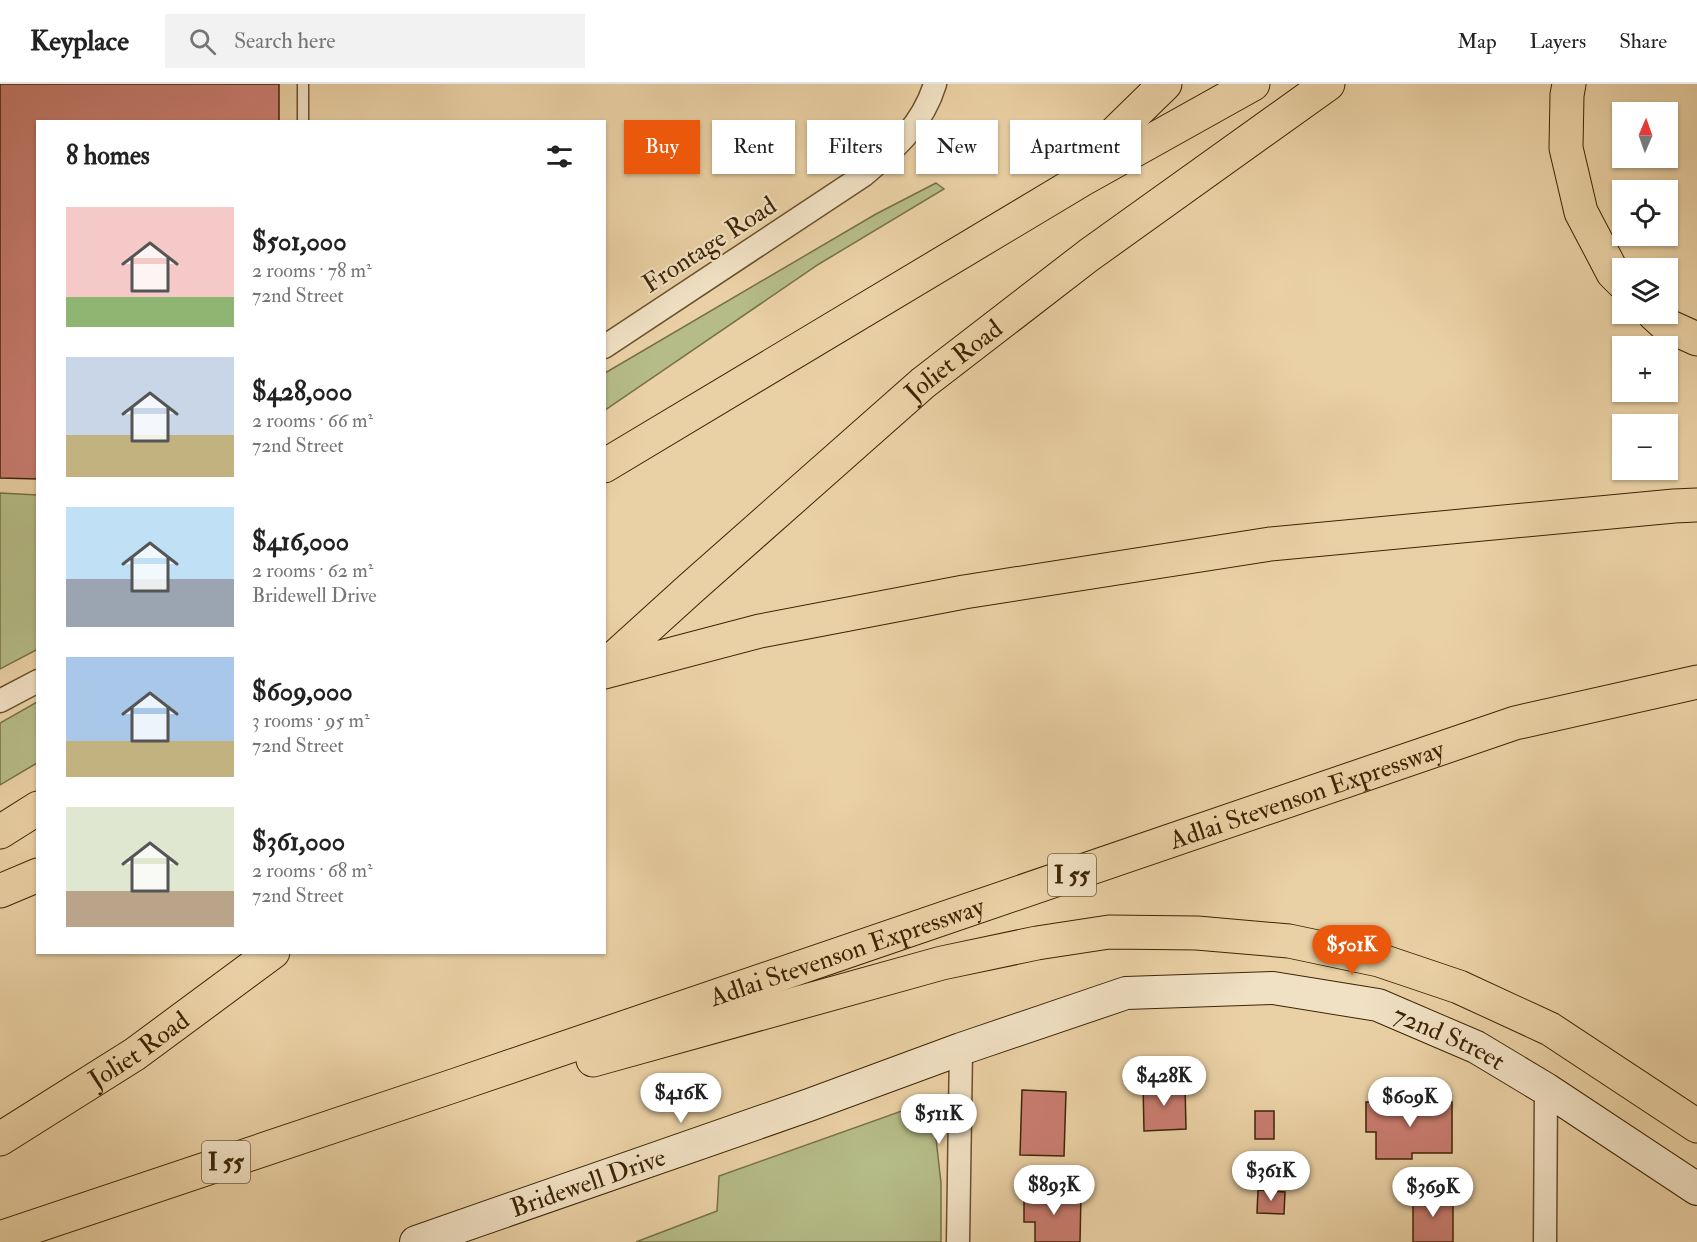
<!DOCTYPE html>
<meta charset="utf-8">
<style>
:root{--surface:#fff;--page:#f2f2f2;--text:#222;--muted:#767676;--line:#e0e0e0;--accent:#ea580c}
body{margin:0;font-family:"IM FELL Double Pica",serif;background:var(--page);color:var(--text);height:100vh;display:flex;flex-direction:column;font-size:22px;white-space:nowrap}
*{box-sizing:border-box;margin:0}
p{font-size:20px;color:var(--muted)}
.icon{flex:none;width:33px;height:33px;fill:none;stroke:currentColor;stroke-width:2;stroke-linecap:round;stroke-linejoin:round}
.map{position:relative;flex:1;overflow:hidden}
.drawer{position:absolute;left:36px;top:36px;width:570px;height:834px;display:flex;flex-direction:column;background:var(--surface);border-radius:0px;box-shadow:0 2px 4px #0004}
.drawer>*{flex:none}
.banner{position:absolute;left:624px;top:36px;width:570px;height:54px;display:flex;gap:12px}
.needle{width:39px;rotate:2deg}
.controls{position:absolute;left:1612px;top:18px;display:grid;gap:12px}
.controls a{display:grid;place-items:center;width:66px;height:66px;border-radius:0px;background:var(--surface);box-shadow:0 2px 4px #0004;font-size:30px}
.price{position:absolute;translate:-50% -51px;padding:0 14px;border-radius:21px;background:#fff;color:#222;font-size:20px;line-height:39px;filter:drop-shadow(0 2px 3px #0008)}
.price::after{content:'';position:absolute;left:50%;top:36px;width:18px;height:14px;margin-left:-9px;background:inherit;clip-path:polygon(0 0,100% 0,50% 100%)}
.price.active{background:var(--accent);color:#fff}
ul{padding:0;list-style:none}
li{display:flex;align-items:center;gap:18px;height:150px;padding:0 30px}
li span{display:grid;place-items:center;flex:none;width:168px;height:120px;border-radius:0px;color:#555}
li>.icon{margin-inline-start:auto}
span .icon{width:72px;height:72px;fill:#fffc;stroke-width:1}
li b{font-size:26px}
h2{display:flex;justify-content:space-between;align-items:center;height:72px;padding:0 30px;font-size:26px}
.pill{padding:0 21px;border-radius:0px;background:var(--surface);box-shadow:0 2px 4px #0004;font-size:21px;line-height:54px}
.pill.active{background:var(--accent);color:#fff}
header{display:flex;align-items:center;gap:36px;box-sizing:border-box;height:84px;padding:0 30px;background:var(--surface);border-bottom:2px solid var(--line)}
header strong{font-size:28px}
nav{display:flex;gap:33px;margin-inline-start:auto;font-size:21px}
.search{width:420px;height:54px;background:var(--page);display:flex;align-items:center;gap:15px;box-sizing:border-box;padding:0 21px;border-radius:0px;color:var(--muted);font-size:22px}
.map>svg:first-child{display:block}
.green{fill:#b5bc87;stroke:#787046;stroke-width:1.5}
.building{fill:#ca7d71;stroke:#3c2504;stroke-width:1.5}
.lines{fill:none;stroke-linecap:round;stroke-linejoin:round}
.lane-casing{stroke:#68502c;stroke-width:13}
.street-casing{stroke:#68502c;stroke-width:25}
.secondary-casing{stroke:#3c2504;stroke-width:34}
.highway-casing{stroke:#3c2504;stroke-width:35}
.lane{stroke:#f1e1c4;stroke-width:10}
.street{stroke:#f1e1c4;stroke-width:22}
.secondary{stroke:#f1e1c4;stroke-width:32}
.highway{stroke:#ead1a5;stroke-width:33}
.labels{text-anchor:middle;stroke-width:4.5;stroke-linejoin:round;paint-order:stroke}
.shield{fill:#f1e1c4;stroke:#725d3e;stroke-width:1.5}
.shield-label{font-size:24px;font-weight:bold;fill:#3c2504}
.street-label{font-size:26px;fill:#3c2504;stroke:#f1e1c4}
</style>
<header>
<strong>Keyplace</strong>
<div class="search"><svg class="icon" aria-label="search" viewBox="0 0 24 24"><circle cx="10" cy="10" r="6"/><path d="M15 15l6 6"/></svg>Search here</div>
<nav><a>Map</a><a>Layers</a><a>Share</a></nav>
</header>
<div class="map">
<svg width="1697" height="1158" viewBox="0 0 1697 1158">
<rect width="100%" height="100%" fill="#ead1a5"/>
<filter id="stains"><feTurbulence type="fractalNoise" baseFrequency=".00333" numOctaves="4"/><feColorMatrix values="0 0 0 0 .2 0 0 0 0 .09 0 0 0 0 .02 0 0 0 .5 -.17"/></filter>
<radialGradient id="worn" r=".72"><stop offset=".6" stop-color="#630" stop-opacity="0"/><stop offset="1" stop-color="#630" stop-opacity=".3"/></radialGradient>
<path class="green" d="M936 99 944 105 819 180 605 326V289L876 130Z
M0 409 37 411 38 565 0 585Z
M37 618V679L0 701V639Z
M924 1019 933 1028 941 1099V1158H636L717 1127 719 1092Z"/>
<path class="building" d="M0 0H279V38H38V395L0 394Z
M1143 1000H1185L1186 1045 1144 1047Z
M1022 1006 1066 1008 1064 1072 1020 1071Z
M1366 1018H1452V1069H1412V1075H1376V1048H1366Z
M1255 1027H1274V1055H1255Z
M1258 1106 1285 1108 1284 1130 1257 1129Z
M1024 1109H1081L1080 1158H1035V1138H1024Z
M1453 1110V1158H1413V1111Z"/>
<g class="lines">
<g class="lane-casing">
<path id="lane" d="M303 38V0"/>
</g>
<g class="street-casing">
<path id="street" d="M604 263 864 91C895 65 923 40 935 0
M0 617 38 597
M958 1158 961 965
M1545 1158 1546 1005"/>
</g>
<g class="secondary-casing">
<g id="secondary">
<path id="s1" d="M416 1158 809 1021 961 965 1126 909 1273 904 1378 921 1476 963 1546 1005 1697 1105"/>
</g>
</g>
<g class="highway-casing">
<g id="highway">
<path d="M1569 0 1567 11 1566 64 1581 128 1613 189 1623 199"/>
<path d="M1076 87 1165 0"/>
<path d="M1654 230 1666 241 1697 255"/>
<path d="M604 382 1083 95 1253 0"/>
<path id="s2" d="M604 583 690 505 923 299 1089 171 1328 0"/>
<path d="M604 588 760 547 964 508 1270 460 1674 422 1697 421"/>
<path d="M0 748 38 724"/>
<path d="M0 807 38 791"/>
<path d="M593 976 942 879 1037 859 1109 848 1197 849 1289 857 1379 876 1459 903 1550 945 1697 1042"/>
<path id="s3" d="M0 1055 135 970 273 868"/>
<path id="s4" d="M0 1154 453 1002 1515 639 1697 598"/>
</g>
</g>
<use href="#lane" class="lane"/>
<use href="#street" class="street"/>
<use href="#secondary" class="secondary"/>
<use href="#highway" class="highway"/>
</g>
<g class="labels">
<g class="shield">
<rect x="1048" y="770" width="48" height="42" rx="4.5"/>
<rect x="202" y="1057" width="48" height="42" rx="4.5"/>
</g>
<g class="shield-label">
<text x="1072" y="799">I 55</text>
<text x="226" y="1086">I 55</text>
</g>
<g class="street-label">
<text transform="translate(709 160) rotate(-33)" y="9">Frontage Road</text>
<text dy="9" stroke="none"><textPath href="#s2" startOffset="465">Joliet Road</textPath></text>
<text dy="9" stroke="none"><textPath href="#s4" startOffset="1380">Adlai Stevenson Expressway</textPath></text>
<text dy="9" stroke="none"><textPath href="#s4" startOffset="894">Adlai Stevenson Expressway</textPath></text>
<text dy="9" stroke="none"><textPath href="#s1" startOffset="1084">72nd Street</textPath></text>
<text dy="9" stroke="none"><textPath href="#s3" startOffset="165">Joliet Road</textPath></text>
<text dy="9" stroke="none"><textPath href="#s1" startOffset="182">Bridewell Drive</textPath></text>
</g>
</g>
<rect width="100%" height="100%" filter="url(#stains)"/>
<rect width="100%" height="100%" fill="url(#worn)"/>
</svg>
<div class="controls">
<a><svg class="needle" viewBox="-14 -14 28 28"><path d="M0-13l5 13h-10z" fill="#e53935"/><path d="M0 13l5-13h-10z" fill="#767676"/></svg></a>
<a><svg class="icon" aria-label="locate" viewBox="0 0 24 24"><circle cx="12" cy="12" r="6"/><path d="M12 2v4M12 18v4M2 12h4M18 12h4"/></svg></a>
<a><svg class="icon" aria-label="layers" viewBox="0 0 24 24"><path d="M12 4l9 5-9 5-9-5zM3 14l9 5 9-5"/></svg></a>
<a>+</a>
<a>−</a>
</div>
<b class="price active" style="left:1352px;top:892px">$501K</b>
<b class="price" style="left:1164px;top:1023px">$428K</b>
<b class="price" style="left:681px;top:1040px">$416K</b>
<b class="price" style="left:1410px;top:1044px">$609K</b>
<b class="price" style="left:939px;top:1061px">$511K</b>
<b class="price" style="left:1271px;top:1118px">$361K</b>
<b class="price" style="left:1054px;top:1132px">$893K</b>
<b class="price" style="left:1433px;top:1134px">$369K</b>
<div class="banner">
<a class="pill active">Buy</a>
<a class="pill">Rent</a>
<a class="pill">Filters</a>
<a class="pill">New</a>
<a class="pill">Apartment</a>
</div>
<section class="drawer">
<h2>8 homes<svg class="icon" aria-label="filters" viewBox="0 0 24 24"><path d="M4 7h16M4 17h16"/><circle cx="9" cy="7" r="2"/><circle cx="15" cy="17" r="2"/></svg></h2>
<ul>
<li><span style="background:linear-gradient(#f6c9c9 75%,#8fb573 0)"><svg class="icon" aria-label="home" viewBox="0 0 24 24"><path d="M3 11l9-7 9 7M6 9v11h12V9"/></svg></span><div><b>$501,000</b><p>2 rooms · 78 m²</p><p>72nd Street</p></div></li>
<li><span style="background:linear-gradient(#c9d6e8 65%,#c2b280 0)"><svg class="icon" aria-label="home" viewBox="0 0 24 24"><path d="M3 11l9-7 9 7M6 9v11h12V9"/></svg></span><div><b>$428,000</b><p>2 rooms · 66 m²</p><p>72nd Street</p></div></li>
<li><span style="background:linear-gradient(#bfe0f5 60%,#9aa5b1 0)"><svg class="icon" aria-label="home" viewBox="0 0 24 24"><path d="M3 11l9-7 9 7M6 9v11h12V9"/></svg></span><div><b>$416,000</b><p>2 rooms · 62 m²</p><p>Bridewell Drive</p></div></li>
<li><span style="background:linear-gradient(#a9c7e8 70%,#c2b280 0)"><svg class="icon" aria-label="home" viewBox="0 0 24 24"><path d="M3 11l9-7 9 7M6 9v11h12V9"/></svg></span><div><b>$609,000</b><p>3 rooms · 95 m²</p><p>72nd Street</p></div></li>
<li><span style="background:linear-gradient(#dfe7d0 70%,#b9a48a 0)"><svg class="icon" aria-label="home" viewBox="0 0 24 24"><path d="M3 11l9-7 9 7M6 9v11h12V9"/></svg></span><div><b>$361,000</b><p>2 rooms · 68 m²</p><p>72nd Street</p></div></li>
</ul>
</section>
</div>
